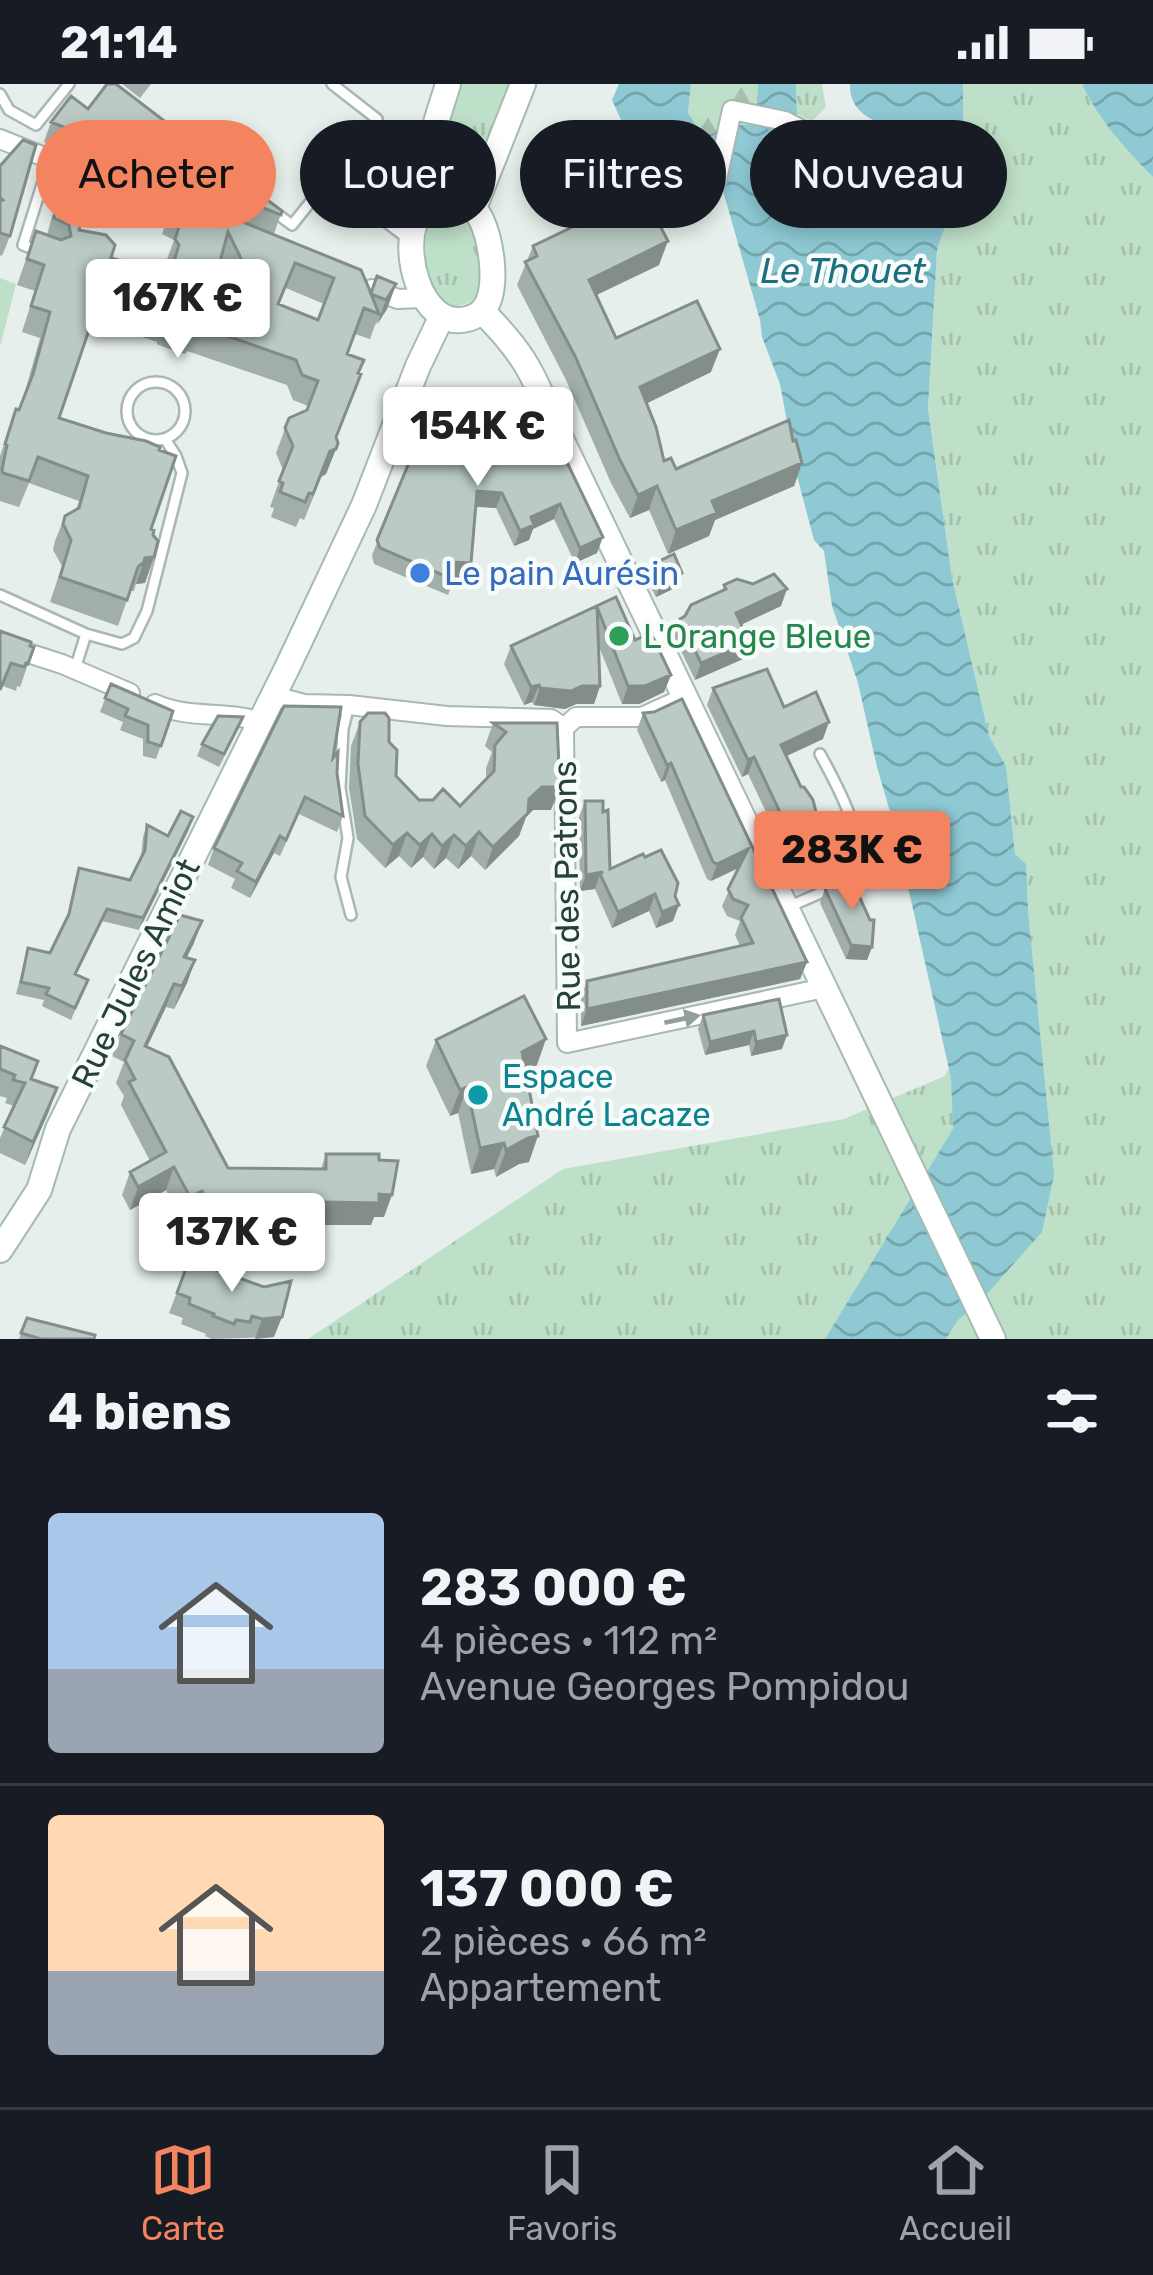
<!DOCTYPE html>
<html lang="fr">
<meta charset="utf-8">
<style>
:root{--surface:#171b24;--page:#242831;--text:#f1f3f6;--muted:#9ea1a6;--line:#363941;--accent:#f4845f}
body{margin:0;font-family:Rubik,sans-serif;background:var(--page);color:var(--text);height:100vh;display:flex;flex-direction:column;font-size:45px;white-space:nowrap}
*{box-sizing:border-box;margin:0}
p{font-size:39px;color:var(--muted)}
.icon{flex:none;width:66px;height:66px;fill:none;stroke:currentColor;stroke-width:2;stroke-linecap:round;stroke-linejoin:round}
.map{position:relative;height:1255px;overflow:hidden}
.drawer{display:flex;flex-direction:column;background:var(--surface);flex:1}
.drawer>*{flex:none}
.hud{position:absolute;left:36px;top:36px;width:1083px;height:108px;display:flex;gap:24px}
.price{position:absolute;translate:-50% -102px;padding:0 27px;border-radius:12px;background:#fff;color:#222;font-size:39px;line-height:78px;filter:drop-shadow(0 3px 6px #0008)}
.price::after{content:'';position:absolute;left:50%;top:72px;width:36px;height:27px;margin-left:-18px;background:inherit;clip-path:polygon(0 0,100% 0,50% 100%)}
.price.on{background:var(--accent);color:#111}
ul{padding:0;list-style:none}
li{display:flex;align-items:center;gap:36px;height:300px;padding:0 48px}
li+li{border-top:3px solid var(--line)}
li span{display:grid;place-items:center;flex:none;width:336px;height:240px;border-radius:12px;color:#555}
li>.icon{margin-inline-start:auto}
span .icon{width:144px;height:144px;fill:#fffc;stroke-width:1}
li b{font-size:51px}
h2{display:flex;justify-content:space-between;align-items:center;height:144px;padding:0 48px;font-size:51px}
.tag{padding:0 42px;border-radius:54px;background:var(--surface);box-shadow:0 6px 18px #0003;font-size:42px;line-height:108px}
.tag.on{background:var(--accent);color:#111}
.status{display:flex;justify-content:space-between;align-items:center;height:84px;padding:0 60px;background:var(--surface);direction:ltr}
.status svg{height:33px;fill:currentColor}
.dock{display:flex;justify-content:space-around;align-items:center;height:168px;border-top:3px solid var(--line);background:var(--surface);font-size:33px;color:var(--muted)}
.dock a{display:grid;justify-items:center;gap:6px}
.dock .on{color:var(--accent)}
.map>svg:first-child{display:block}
.grass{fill:url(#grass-tufts)}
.forest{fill:url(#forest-firs)}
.park{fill:#bfe0c8}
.water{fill:url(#water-waves)}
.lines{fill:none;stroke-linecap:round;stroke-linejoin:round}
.lane-casing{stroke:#a8b8b2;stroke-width:14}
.street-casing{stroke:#a8b8b2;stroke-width:22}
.secondary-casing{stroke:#a4bbb3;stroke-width:28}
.lane{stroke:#fff;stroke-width:9}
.street{stroke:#fff;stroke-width:18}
.secondary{stroke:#fff;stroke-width:24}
.wall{fill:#a1aea9;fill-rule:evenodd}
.shaded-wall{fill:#838d89}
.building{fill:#bbcac4;stroke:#838d89;stroke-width:3;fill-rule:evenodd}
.oneway{fill:#92a09c}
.shop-dot{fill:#3f7fe0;stroke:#f7fbf9;stroke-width:4.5}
.leisure-dot{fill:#2e9e5b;stroke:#f7fbf9;stroke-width:4.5}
.culture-dot{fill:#0f9aa8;stroke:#f7fbf9;stroke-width:4.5}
.labels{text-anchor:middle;stroke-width:9;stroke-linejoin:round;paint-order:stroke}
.shop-label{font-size:33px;fill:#366cbe;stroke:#f7fbf9;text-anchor:start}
.leisure-label{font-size:33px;fill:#27864d;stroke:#f7fbf9;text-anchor:start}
.street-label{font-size:33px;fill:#24423a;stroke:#f7fbf9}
.culture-label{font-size:33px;fill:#0d838f;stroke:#f7fbf9;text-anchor:start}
.water-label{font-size:36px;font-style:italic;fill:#1c6f80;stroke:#f7fbf9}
</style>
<div class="status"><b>21:14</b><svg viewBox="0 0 49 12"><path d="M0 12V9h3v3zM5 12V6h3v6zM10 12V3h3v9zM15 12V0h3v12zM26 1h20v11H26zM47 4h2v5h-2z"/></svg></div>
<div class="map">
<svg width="1153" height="1255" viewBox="0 0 1153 1255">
<defs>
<pattern id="grass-tufts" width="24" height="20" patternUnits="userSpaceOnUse" patternTransform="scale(3)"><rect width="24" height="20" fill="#bfe0c8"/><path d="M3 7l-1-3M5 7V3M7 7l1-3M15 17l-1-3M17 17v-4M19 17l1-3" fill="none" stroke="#a4c1ad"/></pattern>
<pattern id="forest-firs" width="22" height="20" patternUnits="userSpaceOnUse" patternTransform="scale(3)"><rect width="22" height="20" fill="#bfe0c8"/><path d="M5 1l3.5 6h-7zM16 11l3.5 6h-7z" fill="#a4c1ad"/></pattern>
<pattern id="water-waves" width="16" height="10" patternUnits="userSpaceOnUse" patternTransform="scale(3)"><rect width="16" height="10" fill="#8ec9d4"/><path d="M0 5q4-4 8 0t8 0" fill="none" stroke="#74a5ad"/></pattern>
</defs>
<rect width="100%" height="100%" fill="#e6efeb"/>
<path class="grass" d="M461 0H512L490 58 449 39Z
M796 0H822L826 23 812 37 797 30Z
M963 0H1082C1099 37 1125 63 1153 93V1255H308L563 1085 844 1035 945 992 1028 828 1015 770 1006 682 989 652 952 494 928 325 937 165 958 104 954 62 963 52Z
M446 49 488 67C480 83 474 95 454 97 444 81 440 67 446 49Z
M447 128C454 129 459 130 465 134 475 142 483 196 478 208 474 219 465 220 455 223 445 219 434 214 430 203 425 189 424 152 429 139Z"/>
<path class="forest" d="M691 0H758L755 41H723L712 50 699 46 688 29Z"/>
<path class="park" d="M0 194 16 200 0 263Z"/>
<path class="water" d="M619 0H691L688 29 699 46 712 50 723 41H755L758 0H796L797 30 781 53 782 74 838 91 886 79 889 42C868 36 849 25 850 0H963V52L954 63 958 104 937 166 928 325 952 494 989 652 1006 682 1015 770 1026 780 1028 828 1054 1091 1042 1148 979 1219 958 1236 946 1255H825L953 1045 951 994 895 745 877 683 858 599 832 522 824 467 814 456 797 392 780 300 762 253 760 236 723 107 726 96 710 78C693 77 678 72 662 70 631 66 624 42 612 16Z
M1082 0H1153V93C1125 64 1099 37 1082 0Z"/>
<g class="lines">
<g class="lane-casing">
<path id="lane" d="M332 0 377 35 329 95 407 154
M0 10 9 26 36 41 69 0
M272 126 292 141 329 95
M41 168 23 161 50 75
M127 327a29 29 0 1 1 58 0a29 29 0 1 1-58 0Z
M0 511 86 550
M75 585 86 550 122 560 134 554 147 527 182 389 176 372 165 355
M349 621 343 645 340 704 348 754 341 793 351 831
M790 822C806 815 836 804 849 792 876 768 833 694 820 670"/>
</g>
<g class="street-casing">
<path id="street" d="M0 55 190 132
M717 95 732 26 785 37 829 60 889 75 967 76
M372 205 398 215 423 214
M0 560 62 580 130 609
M274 612 304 620 349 621 447 632 551 635 564 644
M155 620C191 636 225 626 261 638
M564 644 567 959 824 904
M564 644 576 633H642L686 613"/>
</g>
<g class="secondary-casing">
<path id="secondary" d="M452 112C464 117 475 123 481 135 491 156 497 196 488 218 484 227 476 233 467 235 419 247 398 159 420 129 428 117 439 115 452 112Z
M435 116C422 66 434 47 448 0
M474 124 523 0
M482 227C521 266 532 286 552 336L993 1255
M0 1166 39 1106 58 1045 287 584 364 421 418 282 441 234"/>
</g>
<use href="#lane" class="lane"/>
<use href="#street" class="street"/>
<use href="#secondary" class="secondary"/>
</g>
<path class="wall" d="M122 0H151L140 14Z
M88 25 282 127 274 150 371 209 396 200 387 225 375 241 370 255 355 250 347 270 336 354 338 359 326 390 321 393 304 436 300 434 296 443 271 433 274 424 270 423 283 386 276 369 289 334 307 326 308 322 293 316 287 301 187 267 185 270 164 263 157 260V258L92 236 59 334 151 445 145 499 136 500 134 507H130L118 542 50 518 62 482 53 466 55 457 65 432 76 426 79 417 29 399 19 423 0 417V372L16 325 19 326 23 315 40 254 22 248 35 207 17 201 36 147 47 151 62 95 71 69 44 58 51 38ZM100 81 176 111 162 150 174 156 165 181 170 187 169 190 111 174 79 146ZM220 177 240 217 212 207ZM286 204 324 220 318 236 279 220Z
M0 82 10 152 2 172 0 171Z
M533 162 659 181 596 211 616 254 711 288 647 319 664 377 676 385 793 357 802 379 794 402 715 436 709 452 668 470 649 426 630 434 611 399 566 296 517 201Z
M427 335 549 341 597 469 575 479 554 435 533 445 529 456 514 462 496 424 476 423 466 495 454 494 448 511 374 480 372 471Z
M651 481 677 503 656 513 646 495Z
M724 501 781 522 741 541 749 558 743 575 695 596 674 552 680 535 722 507Z
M616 513 635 556 671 591 664 608 639 620H622L598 560 600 602 594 620H576L565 625 534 621 532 618 524 621 504 580 511 562Z
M0 547 34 563 20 603 17 602 16 607 3 602Z
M111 600 173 627 156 675 143 672V655L120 646 123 638 100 628Z
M713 604 784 623 823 655 787 672 830 794 813 803 811 800 802 804 748 690 742 693 707 621Z
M643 629 807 878 800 895 581 942V914L587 897 740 862 735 851 740 837 727 832 722 822 739 784 711 797 707 795 665 696 661 698 637 646Z
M360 638 389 658 396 692 419 716 460 722 486 695V684L492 668 485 662 493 639H557L551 726H533L526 733 519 752 485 786 471 772 458 785 446 774 434 785 423 773 411 784 399 772 385 784 357 755 349 704 351 662Z
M238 645 219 683 197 672 202 660Z
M333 674 337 689 343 732 337 748 299 730 280 772 274 769 250 814 231 804 235 795 208 781 214 764Z
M585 717 603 728 610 785 675 812 673 837 656 844 649 827 612 844 595 805 580 807 579 733Z
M147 741 168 752 189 745 139 846 102 837 76 890 88 896 71 936 42 922 44 916 16 910 28 864 50 869 66 837 79 784 130 796 141 773 143 753Z
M825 805 872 863 867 876 846 875 820 819Z
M194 859 186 874 195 876 187 899 174 925 166 923 147 963 228 1084 321 1085 326 1070 384 1133H374L371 1141H321L318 1149H303L300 1156 241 1155 242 1148 202 1145 194 1129 182 1136 166 1106 130 1126 122 1111 130 1088 150 1077 121 1021 124 1012 116 999 124 978 112 972 121 950Z
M779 915 782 965 751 972 749 961 705 971 698 945 703 931Z
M436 956 537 981 525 987 529 1078 519 1080 496 1093 494 1085 471 1090 458 1029 450 1032 426 982Z
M0 962 31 995 49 1027 25 1081 0 1069V1054L14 1022 5 1019 7 1014 0 1012Z
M189 1176 264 1203 274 1253 212 1255 205 1252 206 1250 181 1240 183 1234 169 1229Z
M27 1234 94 1255H19Z"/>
<path class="shaded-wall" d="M668 157 659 181 580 219 589 196Z
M396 200 387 225 377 241 386 216Z
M720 265 711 288 631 327 640 303Z
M336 365 326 390 321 393 304 436 330 367Z
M802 379 794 402 715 436 709 452 668 470 676 446 712 417Z
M657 402 649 426 630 434 638 411Z
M477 407 502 409 496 424 471 422Z
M560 420 554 435 533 445 529 456 514 462 520 447 531 433Z
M603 453 597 469 575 479 580 464Z
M154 473 145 499 136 500 145 474Z
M454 478 471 479 466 495 449 494Z
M682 489 677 503 656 513 661 500Z
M787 505 781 522 729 546 736 529Z
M749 558 743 575 695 596 701 579Z
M671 591 664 608 639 620H622L628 602Z
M539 601 532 618 524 621 531 603Z
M600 602 594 620H576L565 625 534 621 540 604Z
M829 638 823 655 775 677 781 661Z
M754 673 748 690 742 693 748 676Z
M671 679 665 696 661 698 667 681Z
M542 703H560L551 726H533L526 733 519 752 485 786 493 763 529 715Z
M193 733 189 745 139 846 143 834Z
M479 748 471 772 458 785 466 762Z
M407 749 399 772 385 784 393 761Z
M432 750 423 773 411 784 420 761Z
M454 751 446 774 434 785 442 762Z
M280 752 274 769 250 814 256 798Z
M748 765 742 782 711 797 717 780Z
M836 777 830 794 813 803 819 786Z
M817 783 811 800 802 804 808 788Z
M600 790 595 805 580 807 586 791Z
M655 810 649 827 612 844 618 828Z
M679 821 673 837 656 844 662 828Z
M202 837 194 859 176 895 184 873Z
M851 861 872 863 867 876 846 875Z
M195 876 187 899 174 925 182 902Z
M807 878 800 895 581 942 587 925Z
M174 900 166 923 137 984 145 962Z
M754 947 749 961 705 971 710 958Z
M787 951 782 965 751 972 756 958Z
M546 955 537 981 512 994 522 968Z
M467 1003 458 1029 450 1032 460 1006Z
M57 1004 49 1027 25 1081 33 1058Z
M538 1052 529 1078 519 1080 496 1093 506 1066 528 1054Z
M504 1059 494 1085 471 1090 480 1064Z
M174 1083 166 1106 130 1126 138 1103Z
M202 1107 194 1129 182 1136 190 1113Z
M379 1110 392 1111 384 1133H374L371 1141H321L318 1149H303L300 1156 241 1155 250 1133 309 1126 326 1118Z
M211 1123 250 1126 242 1148 202 1145Z
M282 1233 274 1253 255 1255 262 1235Z"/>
<path class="building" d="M107 0H116L282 127 281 131 51 38 71 12 88 25Z
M23 56 36 61 10 152 0 149V117L3 116 0 113V82Z
M72 69 100 81 95 100 90 104 79 146 106 151 115 161 111 174 170 190 179 161 175 155 183 131 171 124 176 111 361 186 371 209 377 192 396 200 386 216 371 210 379 230 364 224 347 270 364 276 358 289 361 290 336 353 338 359 336 365 330 367 313 410 309 409 305 418 280 408 283 399 279 397 293 362 285 344 289 334 307 326 318 297 302 291 296 276 196 241 195 245 174 238 166 235 167 233 101 211 59 334 106 349 146 357 160 363 159 366 176 372 151 445 154 446 153 451 158 457 154 473 145 474 143 481 141 480 138 483 127 516 60 493 71 456 63 440 65 432 79 424 88 392 38 373 29 397 3 389 2 386 7 361 5 360 16 325 19 326 33 290 50 228 31 222 44 181 27 175 36 147 61 156 71 152 69 141 54 134ZM228 148 267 227 212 207ZM295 179 334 194 318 236 278 220Z
M643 109 668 157 589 196 616 254 697 217 720 265 640 303 656 343 664 377 671 374 676 385 789 336 793 357 796 356 802 379 712 417 717 429 676 446 657 402 638 411 620 376 575 272 525 178 537 172 533 162Z
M427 335 549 341 603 453 580 464 560 420 531 433 534 441 520 447 502 409 477 407 471 479 454 478V496L380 464 377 456Z
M674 470 682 489 661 500 651 481Z
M774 490 787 505 736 529 749 558 701 579 680 535 685 532 691 521 726 505 724 501 737 495 753 500Z
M616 513 635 556 651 549 671 591 645 602H628L597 523 600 602H582L571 607 540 604 539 601 531 603 511 562Z
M0 547 31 558 30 562 34 563 28 580 26 579 24 583 11 579 0 606Z
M767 585 784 623 816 608 829 638 781 661 801 703H804L813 716 820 744 836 777 819 786 817 783 808 788 754 673 748 676 713 604Z
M111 600 173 627 161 662 148 658V641L125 632 128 625 105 614Z
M682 615 807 878 587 925V897L753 859 741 834 748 821 733 815 728 805 748 765 717 780 713 778 671 679 667 681 643 629 654 628Z
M284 622 341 623 333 674 338 668 337 689 343 732 305 713 286 756 280 752 256 798 237 787 242 779 214 764Z
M368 629H385L389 634V658L397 666 396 692 419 716H433L443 705 460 722 494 687 495 661 506 648 493 639H557L560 703H542L529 715 528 729 493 763 479 748 466 762 454 751 442 762 432 750 420 761 407 749 393 761 365 732 358 680 360 638Z
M218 632 243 633 224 670 202 660Z
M585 717H603V728L608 726 610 785 643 770 645 773 661 766 678 799 675 812 679 821 662 828 655 810 618 828 600 790 603 788 586 791Z
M181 727 193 733 143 834 107 825 75 890 88 896 75 924 46 910 49 904 21 898 28 864 50 869 69 830 79 784 130 796 145 766 147 741 168 752Z
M851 794 870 836H874L872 863 851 861 825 805Z
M180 831 202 837 184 873 195 876 182 902 174 900 145 962 169 973 228 1084 326 1085V1070H379V1076L398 1077 392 1111 379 1110V1119L326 1118V1127L309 1126V1133H250V1126L211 1123 202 1107 190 1113 174 1083 138 1103 130 1088 166 1068 129 998 135 995 125 976 134 957 121 950Z
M524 912 546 955 522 968 538 1052 528 1054 506 1066 504 1059 480 1064 467 1003 460 1006 436 956Z
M779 915 787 951 756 958 754 947 710 958 703 931Z
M0 962 38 977 31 995 57 1004 33 1058 4 1043 25 999 13 996 15 991 0 985Z
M189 1176 264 1203 291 1197 282 1233 262 1235 252 1232 250 1238 236 1236 234 1240 213 1232 214 1230 189 1220 190 1214 177 1209Z
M27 1234 95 1251 94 1255H41L21 1249Z"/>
<defs><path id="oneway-solid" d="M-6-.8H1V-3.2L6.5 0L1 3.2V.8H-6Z" transform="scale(3)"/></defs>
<use class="oneway" href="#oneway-solid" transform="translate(682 935) rotate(-12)"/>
<circle class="shop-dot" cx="420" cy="489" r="12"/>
<circle class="leisure-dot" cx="619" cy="552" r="12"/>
<circle class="culture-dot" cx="478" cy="1011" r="12"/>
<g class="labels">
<g class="shop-label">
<text x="444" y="501">Le pain Aurésin</text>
</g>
<g class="leisure-label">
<text x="643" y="564">L'Orange Bleue</text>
</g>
<g class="street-label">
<text transform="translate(566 802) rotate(-91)" y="12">Rue des Patrons</text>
<text transform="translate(135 889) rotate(-64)" y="12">Rue Jules Amiot</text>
</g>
<g class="culture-label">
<text x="502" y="1004">Espace<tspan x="502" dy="38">André Lacaze</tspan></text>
</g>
<g class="water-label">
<text x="843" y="199">Le Thouet</text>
</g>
</g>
</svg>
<b class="price" style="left:178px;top:277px">167K €</b>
<b class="price" style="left:478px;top:405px">154K €</b>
<b class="price on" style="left:852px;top:829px">283K €</b>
<b class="price" style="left:232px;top:1211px">137K €</b>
<div class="hud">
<a class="tag on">Acheter</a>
<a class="tag">Louer</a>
<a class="tag">Filtres</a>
<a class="tag">Nouveau</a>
</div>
</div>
<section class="drawer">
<h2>4 biens<svg class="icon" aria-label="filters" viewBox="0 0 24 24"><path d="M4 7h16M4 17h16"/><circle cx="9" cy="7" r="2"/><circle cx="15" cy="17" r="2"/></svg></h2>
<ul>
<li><span style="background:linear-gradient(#a9c7e8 65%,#9aa5b1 0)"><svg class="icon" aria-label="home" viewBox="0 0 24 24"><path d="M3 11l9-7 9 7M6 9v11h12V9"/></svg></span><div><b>283 000 €</b><p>4 pièces · 112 m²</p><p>Avenue Georges Pompidou</p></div></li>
<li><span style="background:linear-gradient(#ffd9b3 65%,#9aa5b1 0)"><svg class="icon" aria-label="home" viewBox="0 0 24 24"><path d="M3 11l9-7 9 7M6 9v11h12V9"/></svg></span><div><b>137 000 €</b><p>2 pièces · 66 m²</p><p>Appartement</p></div></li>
</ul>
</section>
<nav class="dock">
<a class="on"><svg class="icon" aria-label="map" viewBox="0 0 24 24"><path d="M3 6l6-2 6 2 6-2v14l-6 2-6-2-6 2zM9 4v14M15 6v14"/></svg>Carte</a>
<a><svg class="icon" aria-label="saved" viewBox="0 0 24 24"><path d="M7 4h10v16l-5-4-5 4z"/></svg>Favoris</a>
<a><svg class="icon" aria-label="home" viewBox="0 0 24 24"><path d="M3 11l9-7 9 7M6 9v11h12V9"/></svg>Accueil</a>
</nav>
